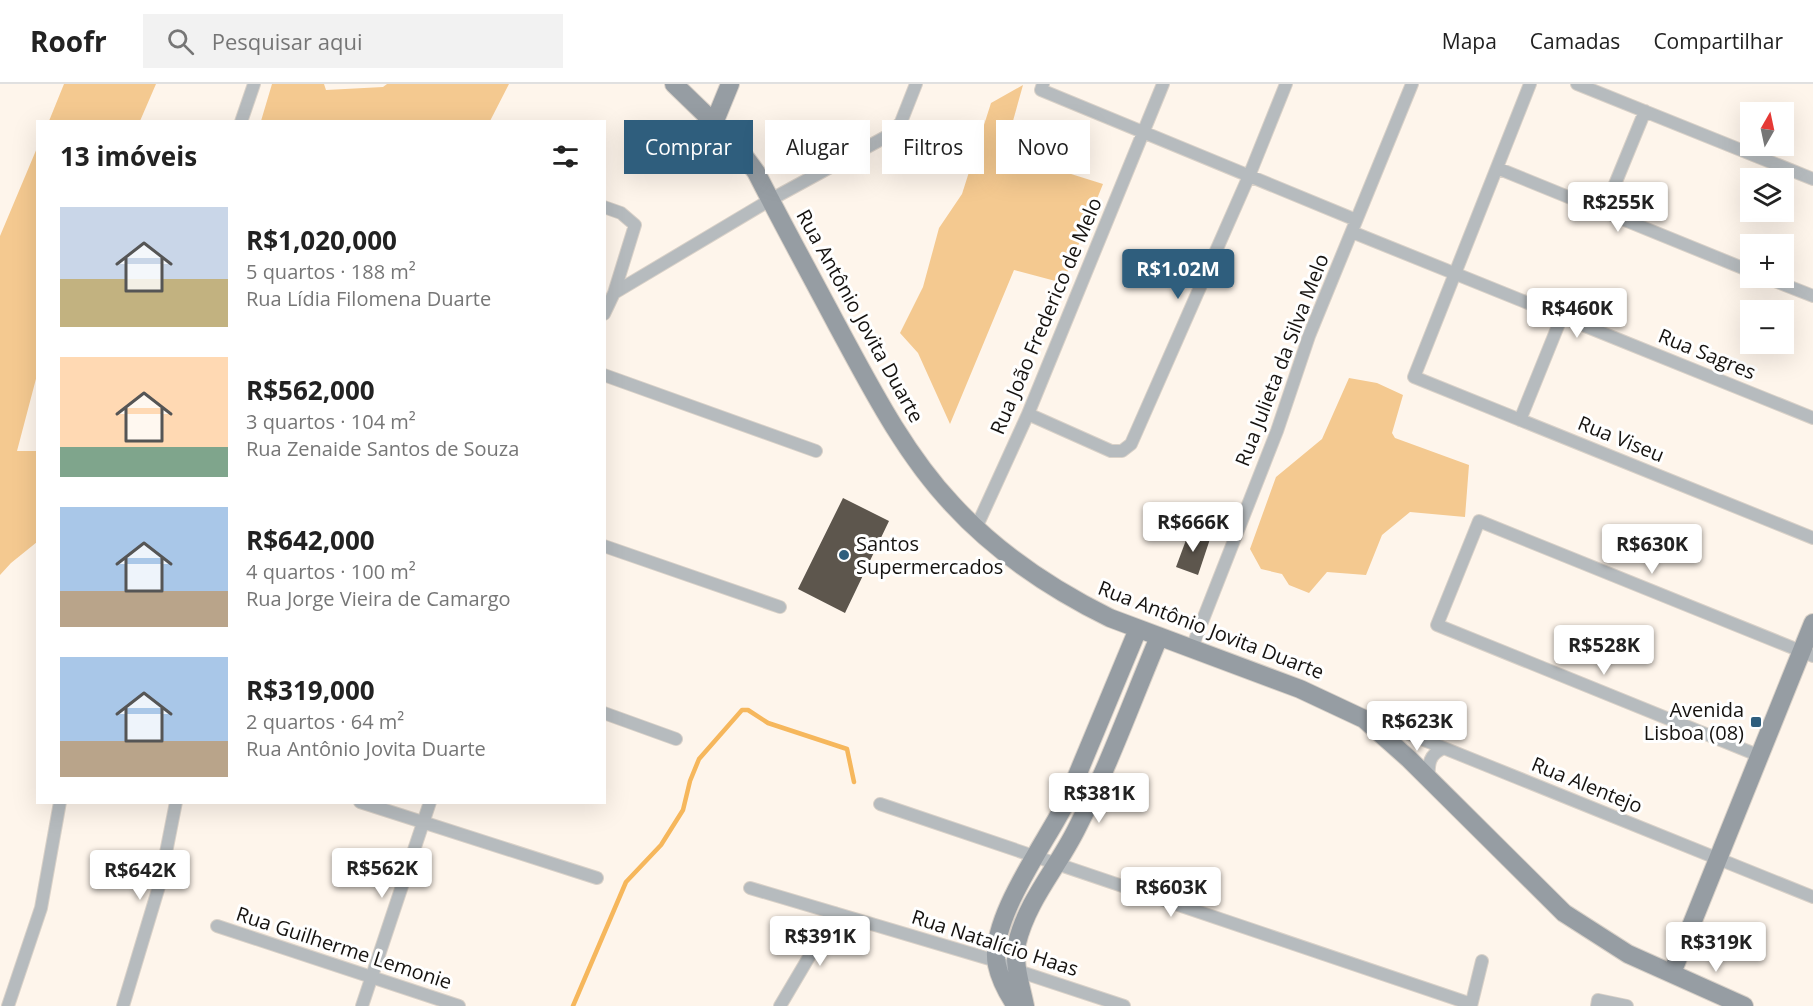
<!DOCTYPE html>
<html lang="pt">
<meta charset="utf-8">
<style>
:root{--surface:#fff;--page:#f2f2f2;--text:#222;--muted:#767676;--line:#e0e0e0;--accent:#2f5e7d}
body{margin:0;font-family:"Open Sans",sans-serif;background:var(--page);color:var(--text);height:100vh;display:flex;flex-direction:column;font-size:22px;white-space:nowrap}
*{box-sizing:border-box;margin:0}
p{font-size:20px;color:var(--muted)}
.icon{flex:none;width:33px;height:33px;fill:none;stroke:currentColor;stroke-width:2;stroke-linecap:round;stroke-linejoin:round}
.map{position:relative;flex:1;overflow:hidden}
.panel{position:absolute;left:36px;top:36px;width:570px;height:684px;display:flex;flex-direction:column;background:var(--surface);border-radius:0px;box-shadow:0 6px 24px #0002}
.panel>*{flex:none}
.top-card{position:absolute;left:624px;top:36px;width:570px;height:54px;display:flex;gap:12px}
.needle{width:39px;rotate:9deg}
.controls{position:absolute;left:1740px;top:18px;display:grid;gap:12px}
.controls a{display:grid;place-items:center;width:54px;height:54px;border-radius:0px;background:var(--surface);box-shadow:0 6px 24px #0002;font-size:30px}
.price{position:absolute;translate:-50% -51px;padding:0 14px;border-radius:6px;background:#fff;color:#222;font-size:20px;line-height:39px;filter:drop-shadow(0 2px 3px #0008)}
.price::after{content:'';position:absolute;left:50%;top:36px;width:18px;height:14px;margin-left:-9px;background:inherit;clip-path:polygon(0 0,100% 0,50% 100%)}
.price.selected{background:var(--accent);color:#fff}
ul{padding:0;list-style:none}
li{display:flex;align-items:center;gap:18px;height:150px;padding:0 24px}
li span{display:grid;place-items:center;flex:none;width:168px;height:120px;border-radius:0px;color:#555}
li>.icon{margin-inline-start:auto}
span .icon{width:72px;height:72px;fill:#fffc;stroke-width:1}
li b{font-size:26px}
h2{display:flex;justify-content:space-between;align-items:center;height:72px;padding:0 24px;font-size:26px}
.tag{padding:0 21px;border-radius:0px;background:var(--surface);box-shadow:0 6px 24px #0002;font-size:21px;line-height:54px}
.tag.selected{background:var(--accent);color:#fff}
header{display:flex;align-items:center;gap:36px;box-sizing:border-box;height:84px;padding:0 30px;background:var(--surface);border-bottom:2px solid var(--line)}
header strong{font-size:28px}
nav{display:flex;gap:33px;margin-inline-start:auto;font-size:21px}
.search{width:420px;height:54px;background:var(--page);display:flex;align-items:center;gap:15px;box-sizing:border-box;padding:0 21px;border-radius:0px;color:var(--muted);font-size:22px}
.map>svg:first-child{display:block}
.green{fill:#f4c990}
.lines{fill:none;stroke-linecap:round;stroke-linejoin:round}
.stream{stroke:#f6b75c;stroke-width:4.5}
.building{fill:#5d564d}
.street-casing{stroke:#d9d1c8;stroke-width:14}
.secondary-casing{stroke:#d9d1c8;stroke-width:20}
.street{stroke:#b6bbbe;stroke-width:12}
.secondary{stroke:#969da3;stroke-width:18}
.poi-dot{fill:#2f5e7d;stroke:#fff;stroke-width:2}
.labels{text-anchor:middle;stroke-width:6;stroke-linejoin:round;paint-order:stroke}
.street-label{font-size:20px;fill:#161310;stroke:#fff}
.poi-label{font-size:20px;fill:#161310;stroke:#fff;text-anchor:start}
</style>
<header>
<strong>Roofr</strong>
<div class="search"><svg class="icon" aria-label="search" viewBox="0 0 24 24"><circle cx="10" cy="10" r="6"/><path d="M15 15l6 6"/></svg>Pesquisar aqui</div>
<nav><a>Mapa</a><a>Camadas</a><a>Compartilhar</a></nav>
</header>
<div class="map">
<svg width="1813" height="922" viewBox="0 0 1813 922">
<rect width="100%" height="100%" fill="#fef5eb"/>
<path class="green" d="M64 0H156L140 37H49Z
M272 0H324L326 6 383 3 387 0H509L490 37H261Z
M1023 1 1004 69 1103 100 1063 199 1014 186 950 340 918 269 900 249 923 203 939 144 962 110 991 19Z
M37 64V291L17 367H37V458L11 479 0 491V152Z
M1349 294 1377 299 1403 311 1392 349 1395 354 1469 381 1465 433 1410 428 1382 451 1366 491 1327 488 1309 509 1289 501 1282 490 1261 485 1250 465 1276 393 1322 355Z"/>
<g class="lines">
<path class="stream" d="M573 922 626 798 661 761 683 726 690 697 699 675 742 626H748L768 639 847 665 854 698"/>
</g>
<path class="building" d="M843 414 889 437 845 529 798 505Z
M1189 448 1210 455 1198 491 1176 483Z"/>
<g class="lines">
<g class="street-casing">
<path id="street" d="M1043 0 1041 6 1356 136
M1530 0 1414 293 1813 454
M1577 0 1813 95
M241 38 254 0
M1497 84 1750 187
M604 123 621 129 635 141 614 209 604 230
M1604 127 1645 27
M1352 148 1813 334
M1767 194 1813 212
M614 209 770 116 891 50 901 38 916 0
M604 291 816 367
M1028 330 1111 367H1122L1131 360 1249 92 1286 0
M1520 336 1562 232
M976 444 1028 330 1163 0
M604 462 780 523
M1191 566 1277 347 1309 252 1412 0
M604 629 676 655
M1367 633 1813 813
M1760 672 1437 541 1479 437 1813 572
M1429 695C1428 680 1429 670 1444 664
M360 718 597 794
M880 720 1471 920
M750 804 993 876 1015 886 1124 922
M217 842 459 922
M8 922 41 824 60 718
M123 922 160 799 176 718
M362 922 430 718
M780 922 835 829
M1471 922 1482 877
M1597 922 1598 916 1627 922"/>
</g>
<g class="secondary-casing">
<path id="secondary" d="M674 0 734 58 756 88C782 139 810 190 837 241 870 302 904 369 952 420 996 468 1051 505 1110 534L1300 605 1364 635 1409 675 1564 829 1628 870 1744 922
M714 39 730 0
M1672 889 1813 539
M1016 922C1008 910 1000 895 997 881 987 837 1047 757 1066 718L1138 545
M1025 922C1021 902 1013 879 1017 859 1027 817 1057 784 1076 746 1108 684 1132 617 1159 553"/>
</g>
<use href="#street" class="street"/>
<use href="#secondary" class="secondary"/>
</g>
<g class="poi-dot">
<circle cx="844" cy="471" r="6"/>
<rect x="1750" y="632" width="12" height="12" rx="3"/>
</g>
<g class="labels">
<g class="street-label">
<text transform="translate(860 232) rotate(61)" y="7">Rua Antônio Jovita Duarte</text>
<text transform="translate(1046 232) rotate(-67)" y="7">Rua João Frederico de Melo</text>
<text transform="translate(1707 270) rotate(22)" y="7">Rua Sagres</text>
<text transform="translate(1282 276) rotate(-69)" y="7">Rua Julieta da Silva Melo</text>
<text transform="translate(1621 355) rotate(22)" y="7">Rua Viseu</text>
<text transform="translate(1211 546) rotate(21)" y="7">Rua Antônio Jovita Duarte</text>
<text transform="translate(1587 701) rotate(22)" y="7">Rua Alentejo</text>
<text transform="translate(995 859) rotate(18)" y="7">Rua Natalício Haas</text>
<text transform="translate(344 864) rotate(18)" y="7">Rua Guilherme Lemonie</text>
</g>
<g class="poi-label">
<text x="856" y="467">Santos<tspan x="856" dy="23">Supermercados</tspan></text>
<text x="1744" y="633" text-anchor="end">Avenida<tspan x="1744" dy="23">Lisboa (08)</tspan></text>
</g>
</g>
</svg>
<div class="controls">
<a><svg class="needle" viewBox="-14 -14 28 28"><path d="M0-13l5 13h-10z" fill="#e53935"/><path d="M0 13l5-13h-10z" fill="#767676"/></svg></a>
<a><svg class="icon" aria-label="layers" viewBox="0 0 24 24"><path d="M12 4l9 5-9 5-9-5zM3 14l9 5 9-5"/></svg></a>
<a>+</a>
<a>−</a>
</div>
<b class="price" style="left:1618px;top:149px">R$255K</b>
<b class="price selected" style="left:1178px;top:216px">R$1.02M</b>
<b class="price" style="left:1577px;top:255px">R$460K</b>
<b class="price" style="left:1193px;top:469px">R$666K</b>
<b class="price" style="left:1652px;top:491px">R$630K</b>
<b class="price" style="left:1604px;top:592px">R$528K</b>
<b class="price" style="left:1417px;top:668px">R$623K</b>
<b class="price" style="left:1099px;top:740px">R$381K</b>
<b class="price" style="left:382px;top:815px">R$562K</b>
<b class="price" style="left:140px;top:817px">R$642K</b>
<b class="price" style="left:1171px;top:834px">R$603K</b>
<b class="price" style="left:820px;top:883px">R$391K</b>
<b class="price" style="left:1716px;top:889px">R$319K</b>
<div class="top-card">
<a class="tag selected">Comprar</a>
<a class="tag">Alugar</a>
<a class="tag">Filtros</a>
<a class="tag">Novo</a>
</div>
<section class="panel">
<h2>13 imóveis<svg class="icon" aria-label="filters" viewBox="0 0 24 24"><path d="M4 7h16M4 17h16"/><circle cx="9" cy="7" r="2"/><circle cx="15" cy="17" r="2"/></svg></h2>
<ul>
<li><span style="background:linear-gradient(#c9d6e8 60%,#c2b280 0)"><svg class="icon" aria-label="home" viewBox="0 0 24 24"><path d="M3 11l9-7 9 7M6 9v11h12V9"/></svg></span><div><b>R$1,020,000</b><p>5 quartos · 188 m²</p><p>Rua Lídia Filomena Duarte</p></div></li>
<li><span style="background:linear-gradient(#ffd9b3 75%,#7fa58c 0)"><svg class="icon" aria-label="home" viewBox="0 0 24 24"><path d="M3 11l9-7 9 7M6 9v11h12V9"/></svg></span><div><b>R$562,000</b><p>3 quartos · 104 m²</p><p>Rua Zenaide Santos de Souza</p></div></li>
<li><span style="background:linear-gradient(#a9c7e8 70%,#b9a48a 0)"><svg class="icon" aria-label="home" viewBox="0 0 24 24"><path d="M3 11l9-7 9 7M6 9v11h12V9"/></svg></span><div><b>R$642,000</b><p>4 quartos · 100 m²</p><p>Rua Jorge Vieira de Camargo</p></div></li>
<li><span style="background:linear-gradient(#a9c7e8 70%,#b9a48a 0)"><svg class="icon" aria-label="home" viewBox="0 0 24 24"><path d="M3 11l9-7 9 7M6 9v11h12V9"/></svg></span><div><b>R$319,000</b><p>2 quartos · 64 m²</p><p>Rua Antônio Jovita Duarte</p></div></li>
</ul>
</section>
</div>
